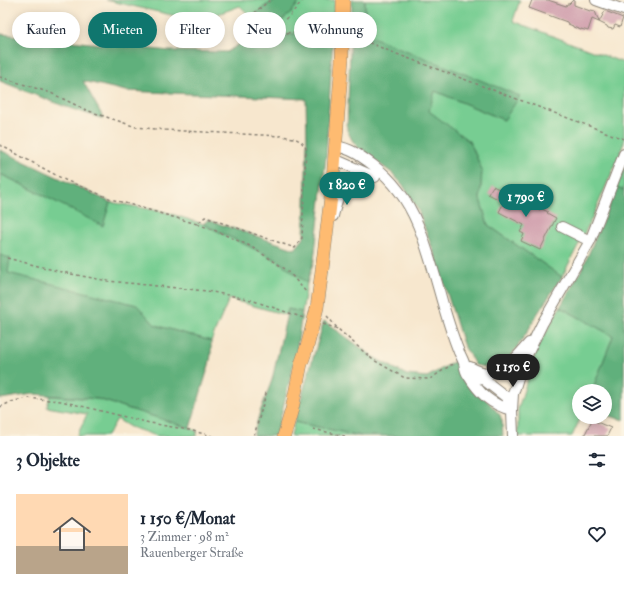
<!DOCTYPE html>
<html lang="de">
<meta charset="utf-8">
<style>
:root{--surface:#fff;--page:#f6f6f7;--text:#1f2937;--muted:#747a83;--accent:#0f766e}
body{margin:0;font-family:"IM FELL Double Pica",serif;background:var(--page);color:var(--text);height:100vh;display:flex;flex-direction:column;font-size:15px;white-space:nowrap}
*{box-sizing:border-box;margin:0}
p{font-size:13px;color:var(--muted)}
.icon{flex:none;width:22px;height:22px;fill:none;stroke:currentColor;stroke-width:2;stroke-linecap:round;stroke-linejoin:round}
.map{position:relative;height:436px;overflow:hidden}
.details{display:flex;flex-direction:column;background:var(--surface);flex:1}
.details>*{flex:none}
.guide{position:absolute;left:12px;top:12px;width:400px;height:36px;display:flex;gap:8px}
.buttons{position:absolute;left:572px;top:384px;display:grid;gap:8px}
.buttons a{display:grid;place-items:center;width:40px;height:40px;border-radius:50%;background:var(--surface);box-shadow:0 2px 10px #0003;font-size:20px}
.price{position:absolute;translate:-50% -34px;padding:0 9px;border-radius:14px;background:var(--accent);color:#fff;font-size:13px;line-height:26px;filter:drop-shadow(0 1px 2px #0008)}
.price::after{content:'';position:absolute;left:50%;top:24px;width:12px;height:9px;margin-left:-6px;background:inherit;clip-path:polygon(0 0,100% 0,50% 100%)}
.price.on{background:#222;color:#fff}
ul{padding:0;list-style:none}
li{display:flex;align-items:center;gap:12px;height:100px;padding:0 16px}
li span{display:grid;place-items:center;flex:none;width:112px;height:80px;border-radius:0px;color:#555}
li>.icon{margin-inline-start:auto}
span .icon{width:48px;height:48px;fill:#fffc;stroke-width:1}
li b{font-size:17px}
h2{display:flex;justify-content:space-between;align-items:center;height:48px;padding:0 16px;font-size:17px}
.chip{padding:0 14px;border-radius:18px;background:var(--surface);box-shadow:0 2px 10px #0003;font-size:14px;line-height:36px}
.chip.on{background:var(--accent);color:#fff}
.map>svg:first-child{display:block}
.green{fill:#77cd92;stroke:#4a7457}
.forest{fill:#61b07c;stroke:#3e664c}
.building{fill:#cf9cab}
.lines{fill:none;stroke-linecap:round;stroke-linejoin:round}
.minor-casing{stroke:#8a8275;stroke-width:12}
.major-casing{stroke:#8a8275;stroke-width:14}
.path{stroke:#8a8275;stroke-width:1.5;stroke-dasharray:3 3;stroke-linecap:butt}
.minor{stroke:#fff;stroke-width:10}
.major{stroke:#febb71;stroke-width:13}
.major-bridge-casing{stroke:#8a8275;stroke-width:14;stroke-linecap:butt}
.major-bridge{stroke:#febb71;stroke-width:13}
</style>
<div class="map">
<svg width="624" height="436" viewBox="0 0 624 436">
<rect width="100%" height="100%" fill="#fcf5e5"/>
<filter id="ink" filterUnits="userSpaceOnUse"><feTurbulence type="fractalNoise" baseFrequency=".025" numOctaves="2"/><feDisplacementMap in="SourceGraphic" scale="8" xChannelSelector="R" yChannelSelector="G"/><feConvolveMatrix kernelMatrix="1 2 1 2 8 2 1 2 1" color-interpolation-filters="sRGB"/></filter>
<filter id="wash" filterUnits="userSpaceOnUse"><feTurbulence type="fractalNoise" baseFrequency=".012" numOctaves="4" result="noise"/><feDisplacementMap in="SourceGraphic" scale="16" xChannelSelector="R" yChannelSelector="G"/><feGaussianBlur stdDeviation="0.9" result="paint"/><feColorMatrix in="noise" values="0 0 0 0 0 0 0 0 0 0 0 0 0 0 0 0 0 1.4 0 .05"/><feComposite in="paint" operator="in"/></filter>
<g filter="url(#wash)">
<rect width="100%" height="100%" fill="#f7e7ce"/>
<path class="green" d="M106 0H277L265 6 252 18 240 6 218 14 180 17Z
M301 0H335L333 37 298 33 266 39 249 38 252 30 260 34 290 14Z
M365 0H520L513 21 624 63V142L620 154 592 218 562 277 488 225 480 199 482 170 470 142 428 111 435 91 504 120 365 34Z
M624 168V190L617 187Z
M0 174 19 183 103 225 110 202 165 212 203 224 277 260 307 283 302 312 288 309 286 315 229 299 211 341 155 325 136 305 7 273 0 269Z
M560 307 613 336 592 391H579V417H581L572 436H518V409L529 374 537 349Z
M50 396 98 399 190 428 197 431V436H157L130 427 117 419 107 436H77L87 414 47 407Z
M294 422 361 436H291Z"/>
<path class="forest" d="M277 0H301L290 14 266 34C257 34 253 31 249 24L252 18 265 6Z
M352 0H365V34L520 96 504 120 435 91 429 111 470 142 482 170 480 199 488 225 562 277 538 313 526 334 509 359 496 367H485L475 365 463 344 436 258 418 210 403 185 392 173 358 148 352 140 347 130Z
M298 33 333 37 326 157 314 260 307 283 277 260 203 224 208 220 295 249 304 238 307 143 306 99 126 91 83 81 104 119 66 107 0 81V34L170 51 227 52 249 38 266 39Z
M0 150 110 202 103 226 19 183 0 174Z
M617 187 624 190V420L605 415V391H592L613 336 560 307 583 267Z
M0 255 10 258 8 273 137 305 155 325 211 341V355L209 365 190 428 98 399 33 394 0 399Z
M288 309 302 312 296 355 276 436H253L259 415 272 380Z
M324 321 375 358 407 375 427 377 457 360 465 376 500 415 502 421 503 436H361L294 422Z"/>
<g id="blocks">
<path class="building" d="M532 0H548L566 6 567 4H569L573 0H574V5L590 11 591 10 595 11 599 22 592 19 588 31 581 29V30L573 27V26L568 24 567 22 529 8Z
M605 11 623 18 620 27 615 25 613 29 608 28 607 26 599 22Z
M493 186 540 210V208L548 212 547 213 556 218 540 250 521 241 524 234 520 232 524 225 499 212 504 202 488 194Z
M592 420 611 428 607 436H584Z"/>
</g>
</g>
<g filter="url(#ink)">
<use href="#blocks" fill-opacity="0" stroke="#8a8275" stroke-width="1"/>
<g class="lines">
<g class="minor-casing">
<path id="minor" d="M596 0 624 10
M335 146C350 148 361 156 373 165 393 180 408 201 418 225 435 266 442 311 459 352 461 356 463 360 464 363 465 367 465 371 468 375 479 393 491 405 512 410
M334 159 373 176
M333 216C335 208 337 199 341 191 347 179 363 176 375 177
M562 227 590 241
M470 367C499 384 512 362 529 343
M475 372 479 376 506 397 508 400 512 409
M513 436 512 410 513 394 522 365 542 324 590 241 624 154"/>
</g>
<g class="major-casing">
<path id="major" d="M322 270 333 180 342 59
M284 436 292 409 301 364 307 347"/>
</g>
<path class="path" d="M270 0 251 16 246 22V31L251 35 267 36 300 31H325L331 32
M267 35 291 14 303 0
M352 37 358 38 394 53 624 139
M0 77 51 93 86 110 136 127 165 130 281 136C293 138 299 137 306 148L302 238 295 248 205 217 197 224 214 230 250 246 272 260 288 271 307 293
M0 145 65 180 111 199 197 224
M7 258 61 272 108 281 207 291 248 299 304 318
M327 316 338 329 372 359 405 378 430 379 451 365 455 364
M323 324 338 329
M0 407 11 402 27 398 61 401 150 423 189 430 212 436
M313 429 345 436
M254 436 267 390"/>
<use href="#minor" class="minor"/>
<use href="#major" class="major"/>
<g class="major-bridge-casing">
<path id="major-bridge" d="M342 59 343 0
M307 347 317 308 322 270"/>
</g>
<use href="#major-bridge" class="major-bridge"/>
</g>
</g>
</svg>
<div class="buttons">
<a><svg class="icon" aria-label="layers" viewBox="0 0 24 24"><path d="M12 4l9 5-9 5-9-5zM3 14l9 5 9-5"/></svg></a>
</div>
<b class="price" style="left:347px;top:206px">1 820 €</b>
<b class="price" style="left:526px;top:218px">1 790 €</b>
<b class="price on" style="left:513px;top:388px">1 150 €</b>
<div class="guide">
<a class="chip">Kaufen</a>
<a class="chip on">Mieten</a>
<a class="chip">Filter</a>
<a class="chip">Neu</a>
<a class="chip">Wohnung</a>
</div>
</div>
<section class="details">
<h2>3 Objekte<svg class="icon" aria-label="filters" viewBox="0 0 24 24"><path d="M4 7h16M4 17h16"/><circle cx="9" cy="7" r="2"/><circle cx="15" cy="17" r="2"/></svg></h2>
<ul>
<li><span style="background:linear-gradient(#ffd9b3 65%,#b9a48a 0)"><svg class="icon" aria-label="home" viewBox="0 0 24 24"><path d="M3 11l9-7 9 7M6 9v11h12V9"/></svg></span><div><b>1 150 €/Monat</b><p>3 Zimmer · 98 m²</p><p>Rauenberger Straße</p></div><svg class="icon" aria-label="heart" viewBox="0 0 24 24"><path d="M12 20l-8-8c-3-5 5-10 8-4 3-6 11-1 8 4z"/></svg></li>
</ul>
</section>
